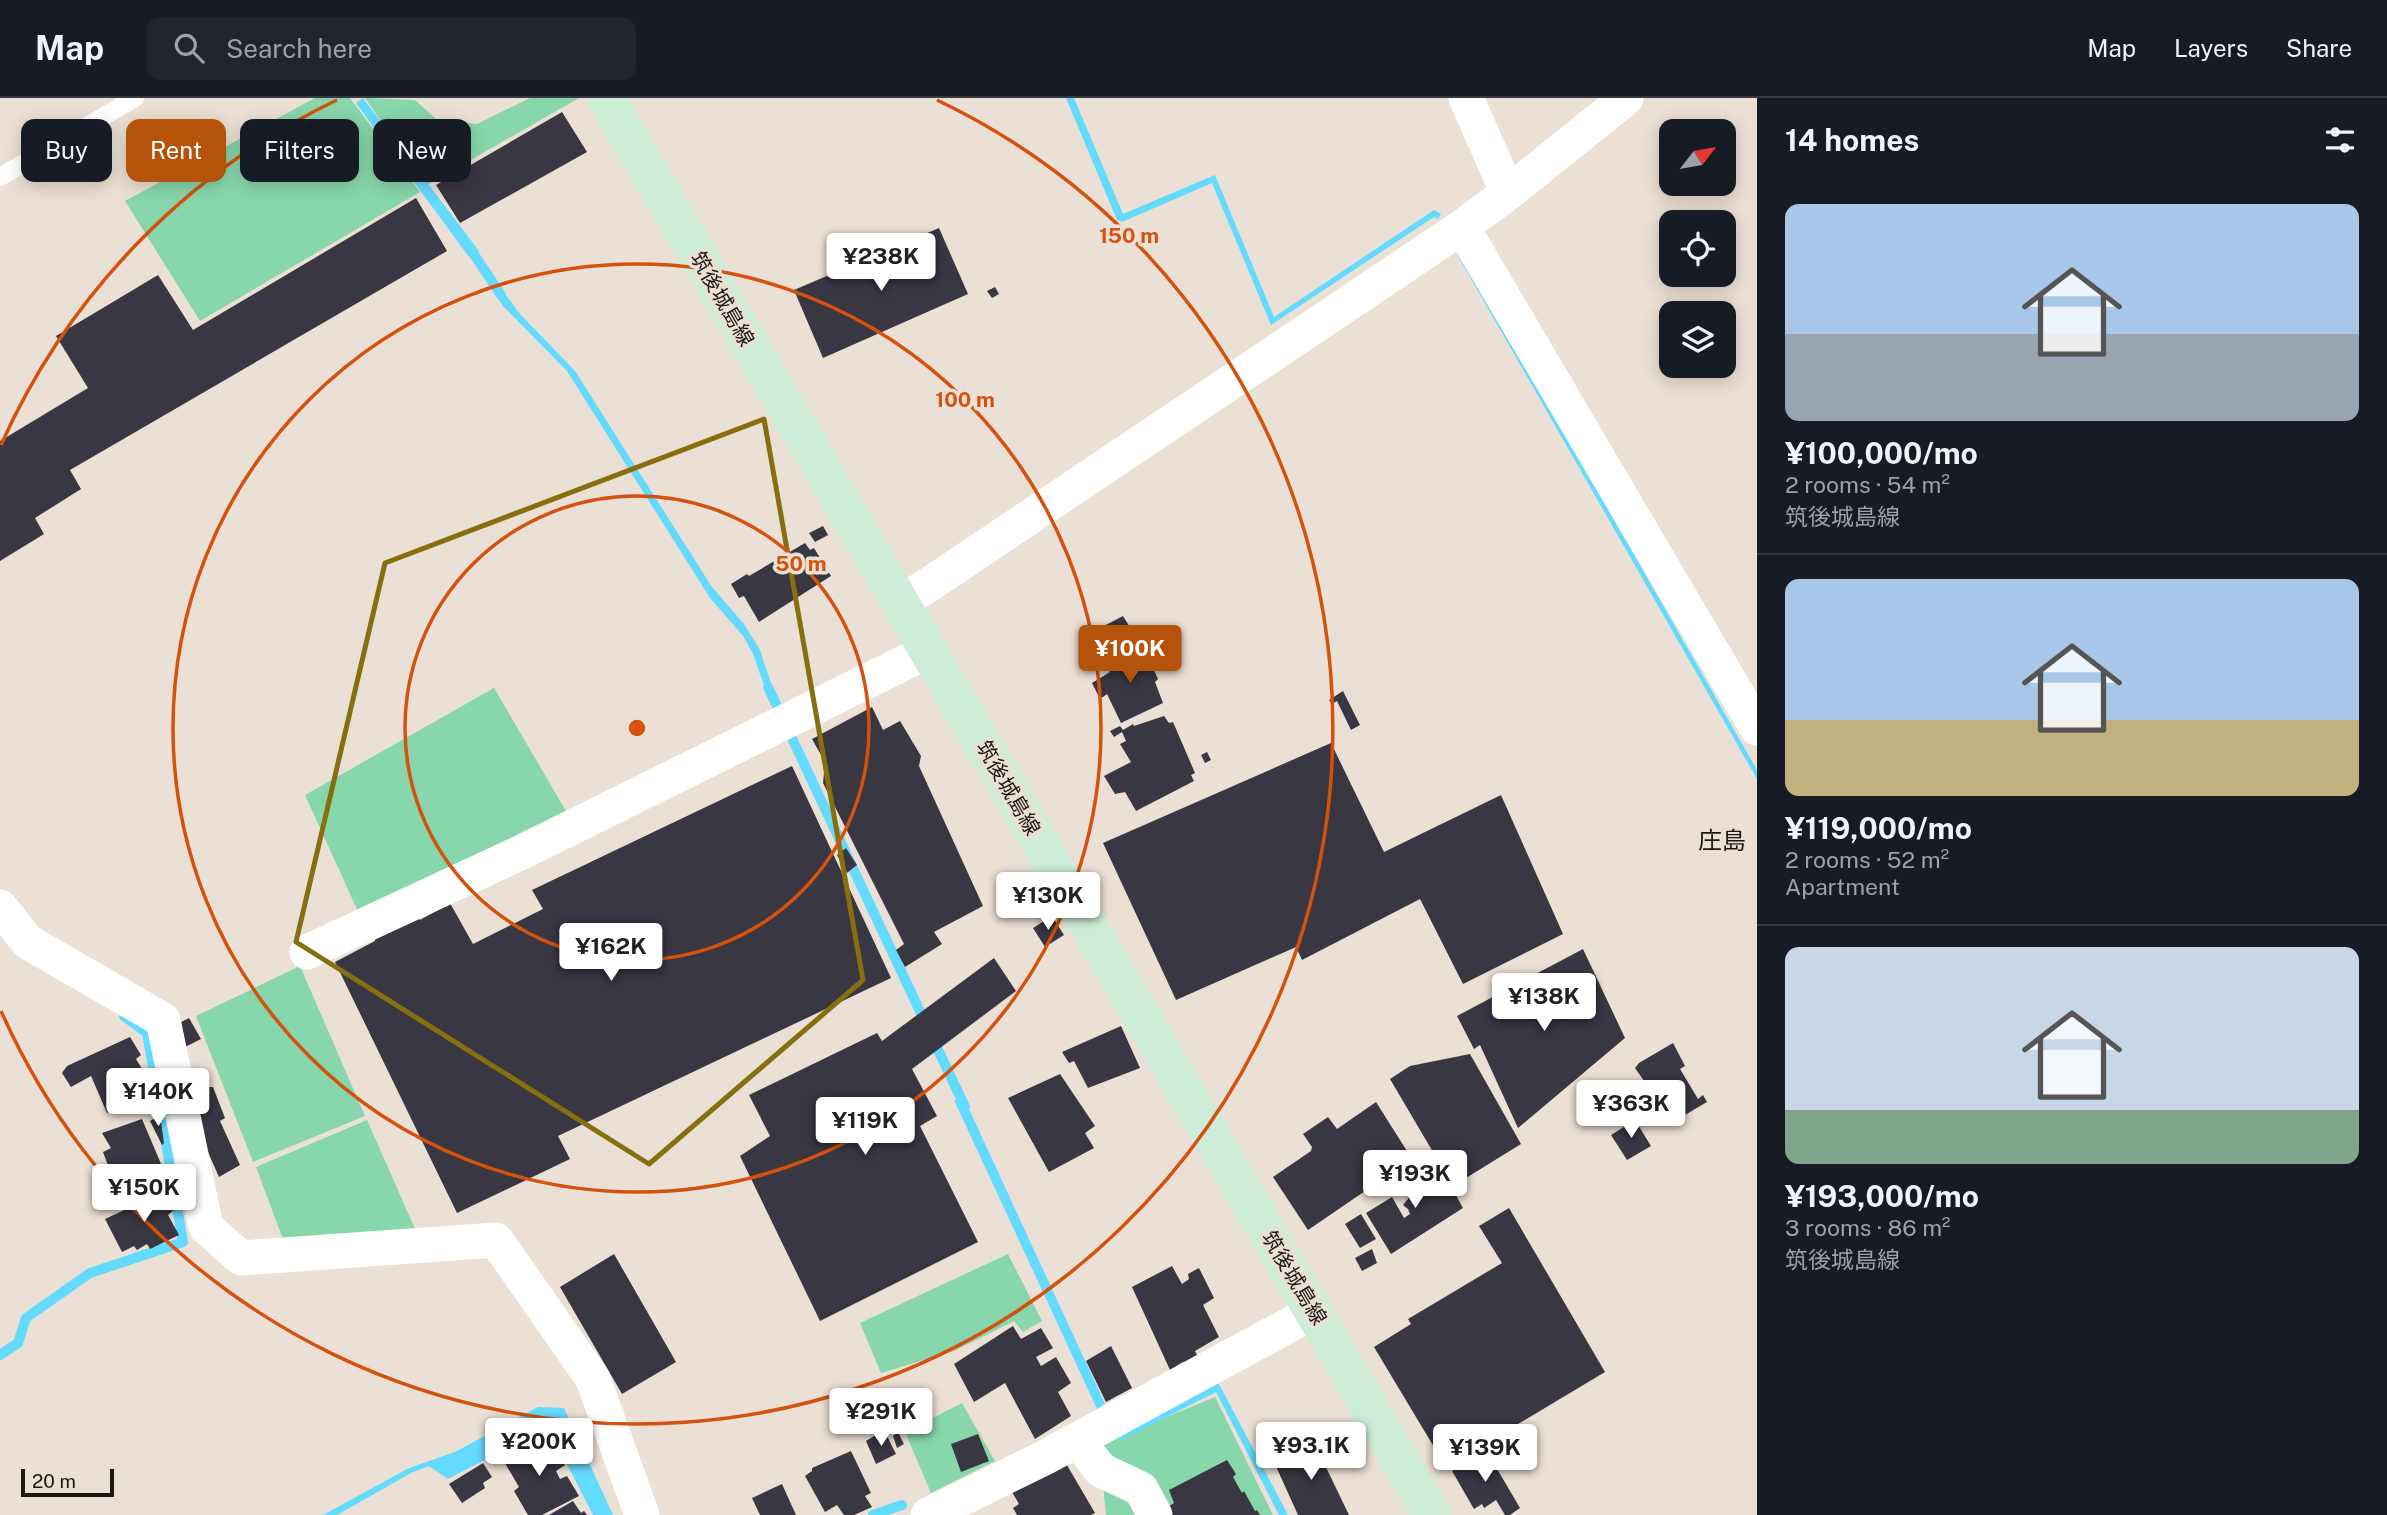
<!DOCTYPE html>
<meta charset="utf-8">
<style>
:root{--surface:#171b24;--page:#20242c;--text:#f1f3f6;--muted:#9ea1a6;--line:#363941;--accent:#b45309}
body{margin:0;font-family:"Public Sans","Noto Sans JP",sans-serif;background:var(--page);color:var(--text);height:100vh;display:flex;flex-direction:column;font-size:26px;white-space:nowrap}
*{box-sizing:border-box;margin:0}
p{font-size:23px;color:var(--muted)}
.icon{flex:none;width:38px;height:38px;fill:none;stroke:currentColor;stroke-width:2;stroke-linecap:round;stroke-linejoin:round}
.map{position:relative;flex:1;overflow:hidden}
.sheet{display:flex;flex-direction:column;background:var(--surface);width:630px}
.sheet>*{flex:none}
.banner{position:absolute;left:21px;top:21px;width:665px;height:63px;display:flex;gap:14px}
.needle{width:46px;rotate:59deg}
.controls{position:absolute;left:1659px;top:21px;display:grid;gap:14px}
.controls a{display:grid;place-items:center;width:77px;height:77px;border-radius:14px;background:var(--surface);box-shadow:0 4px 18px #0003;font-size:35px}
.scale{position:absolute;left:21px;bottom:18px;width:93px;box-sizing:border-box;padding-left:7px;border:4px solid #1b1714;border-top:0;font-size:19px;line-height:24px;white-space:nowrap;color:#1b1714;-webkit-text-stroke:5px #ebe0d5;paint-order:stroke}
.price{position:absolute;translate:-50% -60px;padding:0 16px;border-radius:7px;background:#fff;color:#222;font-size:23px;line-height:46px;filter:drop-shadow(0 2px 4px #0008)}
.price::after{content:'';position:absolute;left:50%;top:42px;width:21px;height:16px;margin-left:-10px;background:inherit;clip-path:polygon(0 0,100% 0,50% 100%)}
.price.selected{background:var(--accent);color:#fff}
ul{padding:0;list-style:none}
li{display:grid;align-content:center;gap:14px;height:371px;padding:0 28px}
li+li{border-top:2px solid var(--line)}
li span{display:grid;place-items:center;height:217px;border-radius:14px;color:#555}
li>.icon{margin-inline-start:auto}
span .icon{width:126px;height:126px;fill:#fffc;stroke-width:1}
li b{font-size:30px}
h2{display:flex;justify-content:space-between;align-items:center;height:84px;padding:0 28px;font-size:30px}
.tag{padding:0 24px;border-radius:14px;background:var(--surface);box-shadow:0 4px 18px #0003;font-size:24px;line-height:63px}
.tag.selected{background:var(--accent);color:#fff}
header{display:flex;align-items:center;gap:42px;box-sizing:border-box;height:98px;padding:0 35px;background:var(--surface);border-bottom:2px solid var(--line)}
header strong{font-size:33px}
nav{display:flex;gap:38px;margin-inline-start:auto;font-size:24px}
.search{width:490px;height:63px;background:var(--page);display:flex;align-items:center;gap:18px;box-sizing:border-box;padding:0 24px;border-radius:14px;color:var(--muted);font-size:26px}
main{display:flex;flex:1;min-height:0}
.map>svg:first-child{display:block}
.green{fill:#88d6ac}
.water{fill:#64daff}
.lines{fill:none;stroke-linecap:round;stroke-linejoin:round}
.stream{stroke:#64daff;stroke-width:10}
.building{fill:#383742}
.service{stroke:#fff;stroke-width:18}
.minor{stroke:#fff;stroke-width:35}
.secondary{stroke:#cdedd8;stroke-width:38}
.marked{fill:none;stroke:#876f0f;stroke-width:5;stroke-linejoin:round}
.ring{fill:none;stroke:#d4520d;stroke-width:3.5}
.labels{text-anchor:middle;stroke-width:7;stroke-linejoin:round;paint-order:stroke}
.street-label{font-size:21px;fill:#1b1714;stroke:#ebe0d5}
.quarter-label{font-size:24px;fill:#1b1714;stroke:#ebe0d5}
.centre{fill:#d4520d;stroke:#ebe0d5;stroke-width:3.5}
.ring-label{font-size:21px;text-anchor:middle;font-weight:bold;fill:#d4520d;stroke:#ebe0d5;stroke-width:7;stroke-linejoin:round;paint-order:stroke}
</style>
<header>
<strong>Map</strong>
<div class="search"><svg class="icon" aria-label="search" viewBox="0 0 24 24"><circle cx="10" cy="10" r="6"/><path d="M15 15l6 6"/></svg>Search here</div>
<nav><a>Map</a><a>Layers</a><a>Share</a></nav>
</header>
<main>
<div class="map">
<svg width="1757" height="1417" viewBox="0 0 1757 1417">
<rect width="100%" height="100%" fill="#ebe0d5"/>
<path class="green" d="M315 0H350L420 94 200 223 125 103Z
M365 0 415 2 437 22 477 26 530 0H579L427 87Z
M494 590 566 713 361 820 305 697Z
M300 868 365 1018 253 1064 196 918Z
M367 1022 416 1133 284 1144 256 1069Z
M1008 1156 1042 1223 1023 1234 1014 1223 954 1253 881 1275 860 1225Z
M1215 1299 1273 1417H1106L1099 1347Z
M962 1305 995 1363 931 1395 905 1334Z"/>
<path class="water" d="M363 0 479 153 469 159 356 5Z
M1066 0H1074L1123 116 1215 77 1274 219 1434 112 1441 116 1438 121 1434 119 1271 227 1212 85 1122 124 1117 122Z
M1461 154 1757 672V681L1457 156Z
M497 185 520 216 575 273 712 489 744 526 760 552 776 601 768 599 753 556 744 539 710 500 567 273 503 208 490 188Z
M963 998 1105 1306 1097 1311 954 1002Z
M1215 1285 1219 1286 1288 1417H1279L1216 1294 1119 1343 1115 1336Z
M538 1309 564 1310 613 1417H593L548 1329 448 1381 429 1368 411 1375 337 1417H323L409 1370 455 1354Z"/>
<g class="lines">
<path class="stream" d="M467 146 501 197
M768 589 925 924
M933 941 965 1009
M0 1257 18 1245 26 1220 90 1175 183 1144 147 935 124 918
M873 1417 902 1407"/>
</g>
<path class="building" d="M562 14 587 54 460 125 436 87Z
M416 100 447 153 70 372 81 391 35 420 44 436 0 463V343L88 290 56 238 158 177 193 232Z
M939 130 968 196 823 260 794 192Z
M995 189 999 196 992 200 987 193Z
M823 428 828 437 815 444 809 435Z
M805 445 810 452 814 450 831 478 759 524 744 498 739 500 731 486 747 476 749 478Z
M1123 518 1139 544 1097 564 1083 539Z
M1142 547 1158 581 1155 584 1163 605 1121 625 1107 596 1100 601 1092 585 1110 574 1105 566Z
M1343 593 1360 627 1351 632 1337 603 1332 606 1329 602Z
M872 609 883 632 900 623 921 658 919 668 983 808 934 834 942 846 905 869 896 852 904 846 823 685 825 664 812 641Z
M1164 618 1169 625 1173 624 1195 675 1191 677 1194 683 1136 713 1125 694 1115 696 1104 678 1131 664 1120 646 1126 643 1122 634 1114 639 1110 633 1120 628 1123 632 1133 626 1134 628Z
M1331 645 1384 754 1501 697 1563 836 1463 886 1420 801 1302 862 1296 849 1176 902 1103 745Z
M1207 654 1211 662 1205 665 1201 657Z
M792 668 891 880 558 1038 570 1061 457 1115 335 864 375 843 374 837 417 818 420 822 450 805 473 846 543 811 532 792Z
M846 750 857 767 847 775 837 757Z
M1052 818 1064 837 1045 849 1033 830Z
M1583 851 1625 940 1518 1030 1480 947 1474 951 1457 918Z
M994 860 1016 893 912 971 937 1018 920 1028 978 1144 820 1223 740 1058 770 1038 749 997 877 935 882 943Z
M189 920 201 941 185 949 172 929Z
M1121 928 1140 970 1088 990 1074 963 1069 965 1062 954Z
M130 939 141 957 136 961 150 984 138 991 140 994 107 1015 91 978 71 989 62 975 67 968Z
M1673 945 1685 968 1680 971 1698 1001 1703 997 1707 1004 1678 1021 1665 999 1658 1003 1635 970 1639 965Z
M1470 956 1521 1046 1453 1088 1390 981 1410 968Z
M1060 976 1095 1028 1085 1035 1094 1050 1049 1074 1008 1000Z
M204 979 208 989H213L225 1020 220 1023 240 1067 219 1079 196 1027 189 997 196 991 194 985Z
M1376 1004 1412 1061 1308 1132 1273 1079 1311 1053 1312 1049 1303 1036 1328 1019 1337 1031Z
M160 1017 164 1045 162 1047 150 1023Z
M142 1021 170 1087 131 1102 117 1067 109 1070 103 1054 111 1050 102 1035Z
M1635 1022 1651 1048 1627 1062 1611 1037Z
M1434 1067 1450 1094 1453 1092 1463 1110 1391 1156 1366 1115 1392 1099 1404 1120 1410 1116 1408 1111 1403 1107 1408 1101V1094L1402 1084Z
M165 1093 174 1112 168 1117 179 1137 150 1151 147 1146 137 1152 134 1148 122 1154 105 1121Z
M1509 1110 1605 1274 1446 1369 1374 1249 1411 1226 1408 1221 1502 1165 1479 1128Z
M1361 1116 1376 1141 1360 1150 1345 1126Z
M1372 1151 1377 1165 1362 1173 1355 1160Z
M614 1156 676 1264 622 1296 560 1189Z
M1172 1168 1182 1186 1189 1181 1188 1176 1199 1170 1214 1200 1203 1207 1219 1239 1195 1253 1198 1259 1186 1267 1183 1264 1170 1272 1132 1189Z
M1013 1228 1021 1241 1041 1230 1053 1250 1036 1259 1041 1268 1056 1259 1071 1285 1058 1294 1071 1318 1035 1341 1005 1285 974 1304 954 1266Z
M1111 1248 1132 1290 1106 1304 1086 1263Z
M898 1334 904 1346 897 1350 893 1338Z
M886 1336 896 1356 876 1366 866 1343 876 1337 878 1341Z
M978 1336 989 1363 961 1374 951 1346Z
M542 1337 554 1355 557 1353 565 1367 556 1373 560 1381 567 1378 579 1398 542 1417H528L514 1393 519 1389 502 1360Z
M1324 1341 1332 1356 1323 1363 1349 1417H1298L1274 1364Z
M1486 1352 1520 1410 1510 1417H1505L1496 1402 1484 1410 1482 1406 1474 1411 1452 1373Z
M851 1353 871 1395 865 1398 872 1409 854 1417H844L837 1407 825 1414 805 1378 812 1373V1370Z
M1064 1362 1095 1415 1091 1417H1017L1013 1410 1019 1406 1012 1394Z
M1227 1362 1236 1376 1233 1379 1242 1395 1244 1393 1255 1413 1257 1412 1260 1417H1166L1163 1412 1174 1405 1169 1392Z
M483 1365 492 1379 483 1385 485 1390 462 1405 449 1386Z
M782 1386 796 1417H760L752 1400Z
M573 1403 581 1415 584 1413 587 1417H549Z"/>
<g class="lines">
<path class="service" d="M0 79 135 0"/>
<path class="minor" d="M1466 0 1508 95
M1462 129 1757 630
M899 504 924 490 1462 129 1508 95 1626 0
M0 809 28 844 163 922 206 1129 241 1160 496 1142 593 1281 642 1417
M307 854 522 754 928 553
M1077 1342 1101 1372 1141 1391 1155 1417
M928 1417 1044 1360 1313 1214"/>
<path class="secondary" d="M606 0 1432 1417"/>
</g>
<path class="marked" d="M764 321 863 882 649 1066 296 844 385 465Z"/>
<g class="ring">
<circle cx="637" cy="630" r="232"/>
<circle cx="637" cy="630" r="464"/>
<path d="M1 347A696 696 0 0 1 337 2M937 2A696 696 0 1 1 1 913"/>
</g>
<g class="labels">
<g class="street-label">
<text transform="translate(722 201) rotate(60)" y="7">筑後城島線</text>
<text transform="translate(1008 690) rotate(60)" y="7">筑後城島線</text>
<text transform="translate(1294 1180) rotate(59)" y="7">筑後城島線</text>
</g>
<g class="quarter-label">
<text x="1722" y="751">庄島</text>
</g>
</g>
<circle cx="637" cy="630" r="10" class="centre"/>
<g class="ring-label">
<text x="1129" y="145">150 m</text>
<text x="965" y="309">100 m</text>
<text x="801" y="473">50 m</text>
</g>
</svg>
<div class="controls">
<a><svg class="needle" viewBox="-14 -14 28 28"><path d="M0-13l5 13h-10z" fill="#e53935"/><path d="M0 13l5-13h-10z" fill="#9ea1a6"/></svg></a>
<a><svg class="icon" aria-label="locate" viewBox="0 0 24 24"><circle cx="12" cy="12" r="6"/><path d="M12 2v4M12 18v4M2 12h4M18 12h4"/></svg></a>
<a><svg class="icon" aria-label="layers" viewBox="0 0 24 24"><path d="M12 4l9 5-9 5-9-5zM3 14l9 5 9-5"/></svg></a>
</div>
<div class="scale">20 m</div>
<b class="price" style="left:881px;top:195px">¥238K</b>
<b class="price selected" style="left:1130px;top:587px">¥100K</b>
<b class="price" style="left:1048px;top:834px">¥130K</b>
<b class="price" style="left:611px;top:885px">¥162K</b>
<b class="price" style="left:1544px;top:935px">¥138K</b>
<b class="price" style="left:158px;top:1030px">¥140K</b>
<b class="price" style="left:1631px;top:1042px">¥363K</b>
<b class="price" style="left:865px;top:1059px">¥119K</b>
<b class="price" style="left:1415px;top:1112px">¥193K</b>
<b class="price" style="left:144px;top:1126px">¥150K</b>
<b class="price" style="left:881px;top:1350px">¥291K</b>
<b class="price" style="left:539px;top:1380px">¥200K</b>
<b class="price" style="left:1311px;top:1384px">¥93.1K</b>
<b class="price" style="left:1485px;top:1386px">¥139K</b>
<div class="banner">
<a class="tag">Buy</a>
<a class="tag selected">Rent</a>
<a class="tag">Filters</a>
<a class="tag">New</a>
</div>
</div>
<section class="sheet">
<h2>14 homes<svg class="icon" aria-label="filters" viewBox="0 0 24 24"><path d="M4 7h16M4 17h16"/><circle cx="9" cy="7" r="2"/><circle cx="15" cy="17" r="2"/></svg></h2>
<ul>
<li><span style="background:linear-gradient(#a9c7e8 60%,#9aa5b1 0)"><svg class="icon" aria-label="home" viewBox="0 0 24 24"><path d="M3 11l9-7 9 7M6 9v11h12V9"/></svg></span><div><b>¥100,000/mo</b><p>2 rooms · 54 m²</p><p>筑後城島線</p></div></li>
<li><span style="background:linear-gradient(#a9c7e8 65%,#c2b280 0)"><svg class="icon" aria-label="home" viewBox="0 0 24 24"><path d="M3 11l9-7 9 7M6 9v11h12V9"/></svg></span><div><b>¥119,000/mo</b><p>2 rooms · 52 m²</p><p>Apartment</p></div></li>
<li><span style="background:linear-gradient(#c9d6e8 75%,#7fa58c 0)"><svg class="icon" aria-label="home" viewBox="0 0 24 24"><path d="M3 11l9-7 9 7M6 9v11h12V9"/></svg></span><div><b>¥193,000/mo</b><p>3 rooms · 86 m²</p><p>筑後城島線</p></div></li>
</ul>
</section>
</main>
